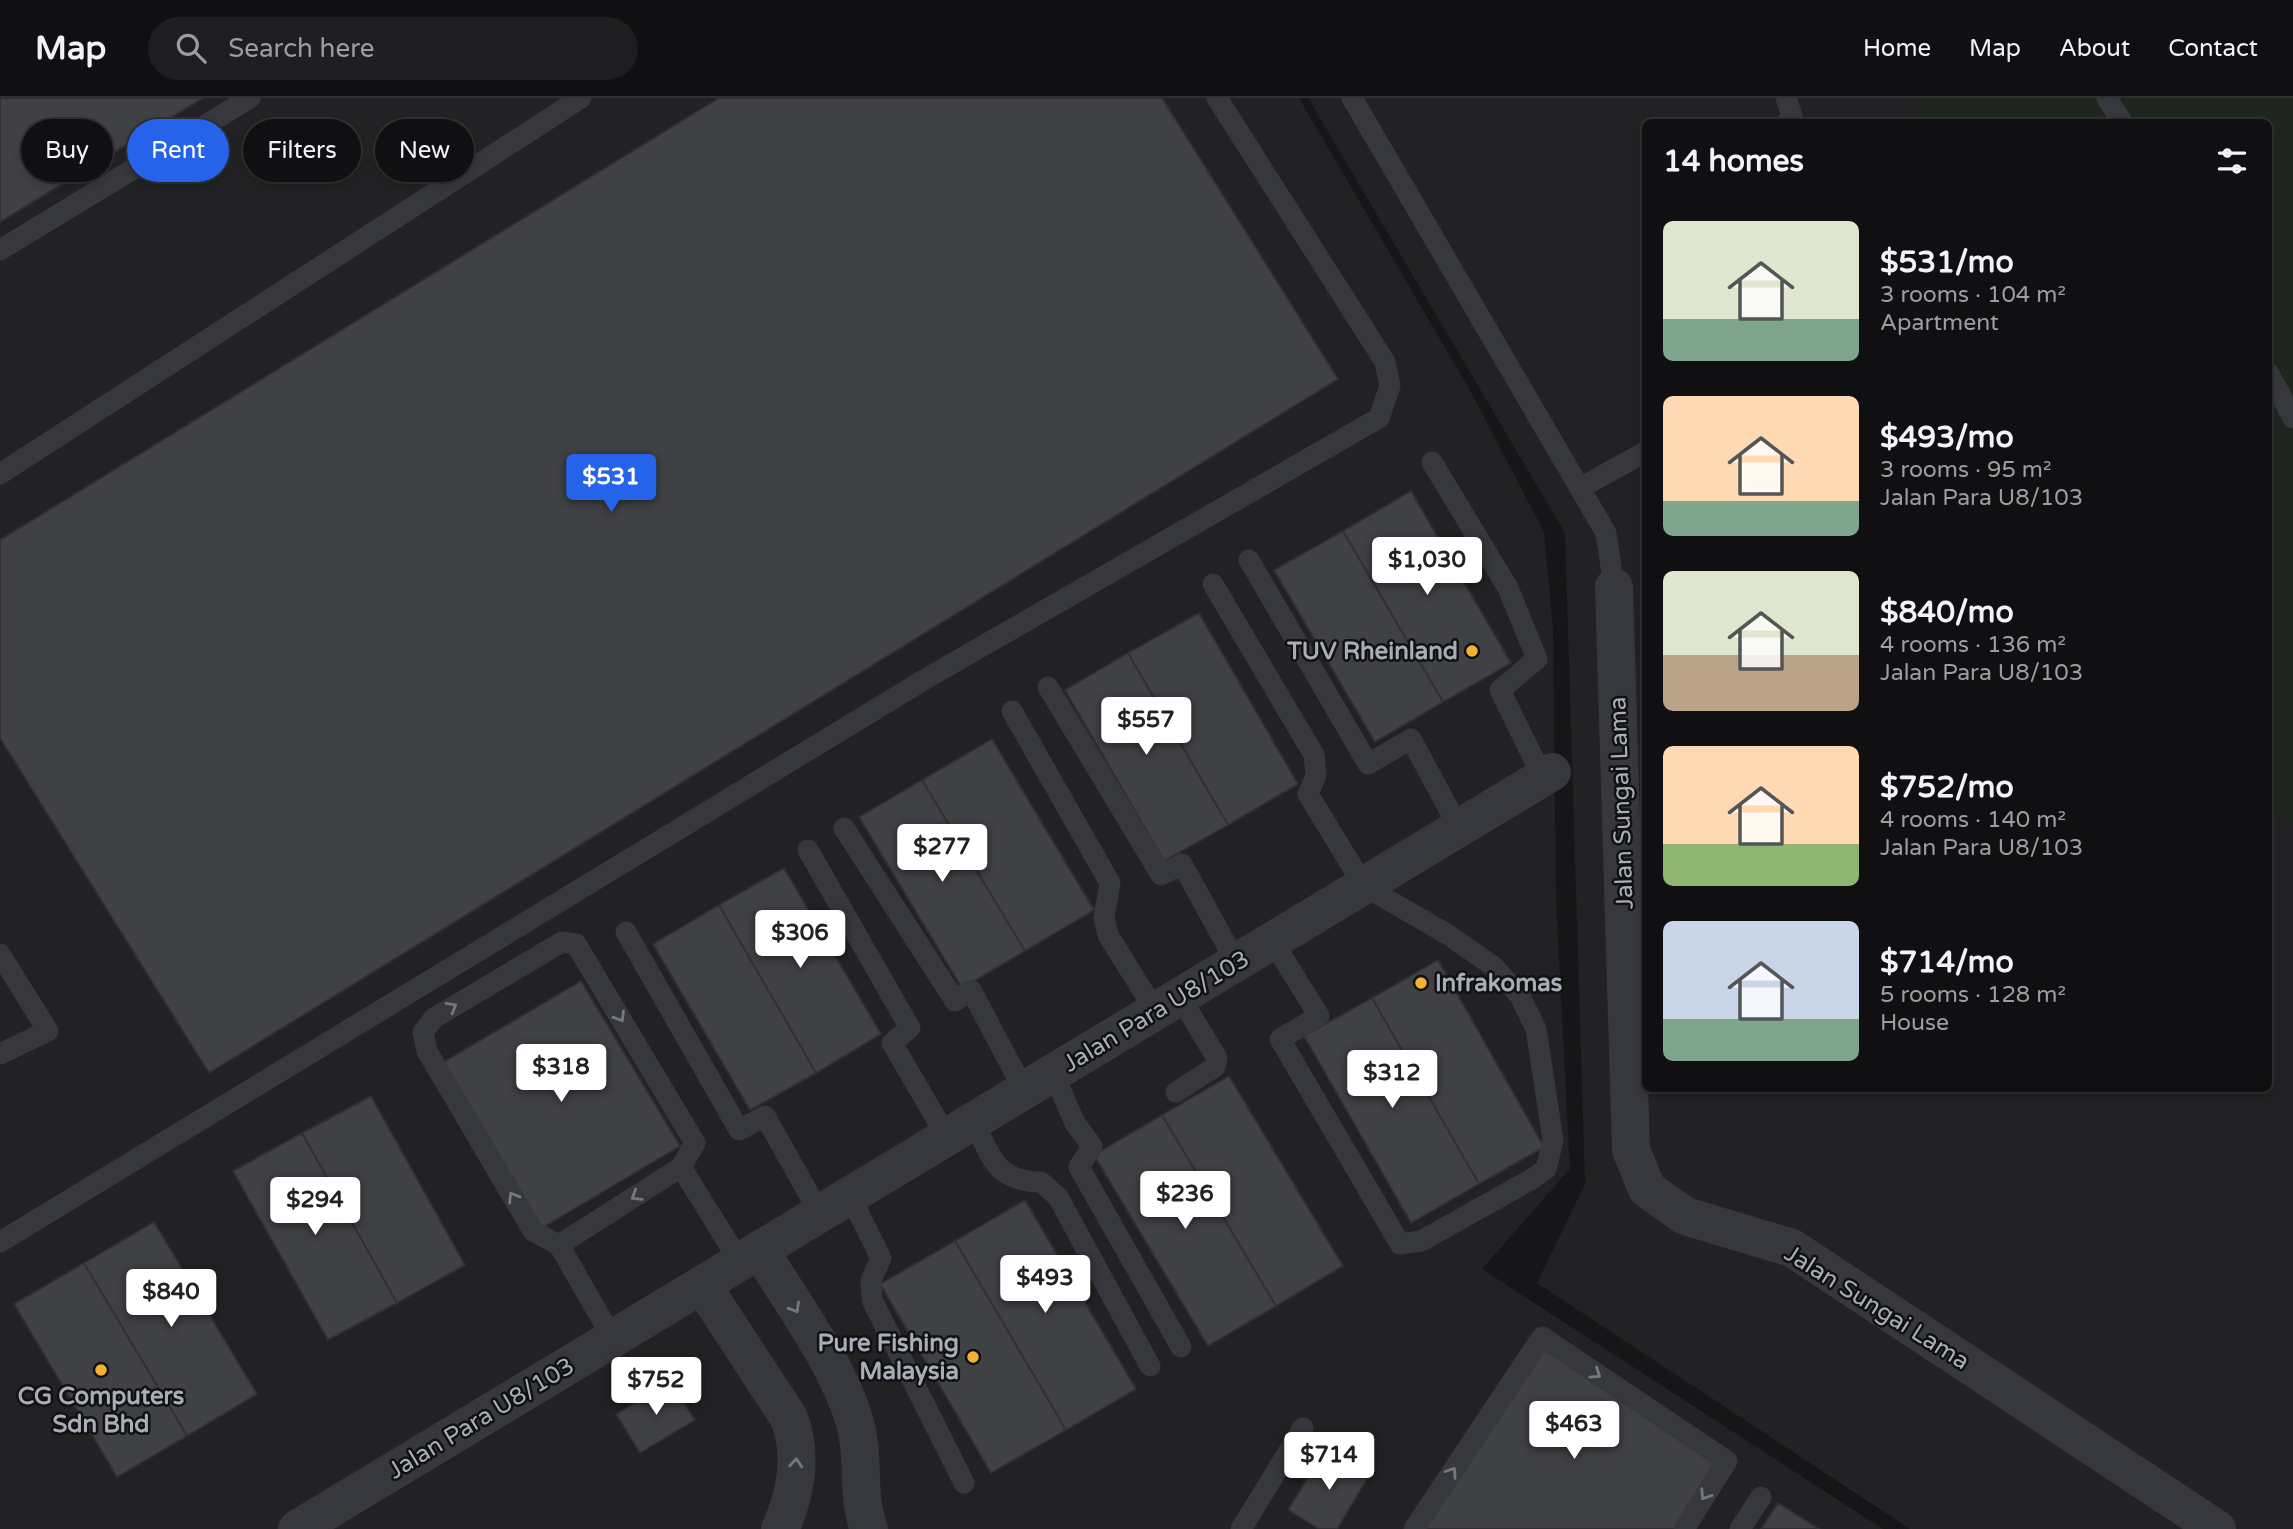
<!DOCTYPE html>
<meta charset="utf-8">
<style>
:root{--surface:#101012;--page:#1e1e20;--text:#f1f3f6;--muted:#9c9d9f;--line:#303032;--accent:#2563eb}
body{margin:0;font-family:"Varela Round",sans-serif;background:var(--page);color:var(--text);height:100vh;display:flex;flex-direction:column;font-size:26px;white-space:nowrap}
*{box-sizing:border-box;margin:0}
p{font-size:23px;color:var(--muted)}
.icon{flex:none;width:38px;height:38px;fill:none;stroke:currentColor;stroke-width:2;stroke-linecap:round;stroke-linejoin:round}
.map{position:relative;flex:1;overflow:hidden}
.drawer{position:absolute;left:1642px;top:21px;width:630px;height:973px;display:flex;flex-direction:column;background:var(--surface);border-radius:10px;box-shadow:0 4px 10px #0003,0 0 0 2px var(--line)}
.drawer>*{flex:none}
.top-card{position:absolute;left:21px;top:21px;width:665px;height:63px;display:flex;gap:14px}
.price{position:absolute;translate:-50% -60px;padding:0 16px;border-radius:7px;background:#fff;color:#222;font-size:23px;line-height:46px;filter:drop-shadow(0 2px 4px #0008)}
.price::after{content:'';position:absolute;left:50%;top:42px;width:21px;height:16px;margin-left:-10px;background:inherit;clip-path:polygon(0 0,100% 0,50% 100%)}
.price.current{background:var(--accent);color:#fff}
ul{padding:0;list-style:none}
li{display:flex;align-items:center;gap:21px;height:175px;padding:0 21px}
li span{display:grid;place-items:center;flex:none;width:196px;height:140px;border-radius:10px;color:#555}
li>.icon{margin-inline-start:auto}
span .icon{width:84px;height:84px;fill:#fffc;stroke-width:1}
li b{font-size:30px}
h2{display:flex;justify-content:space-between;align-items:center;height:84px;padding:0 21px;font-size:30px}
.pill{padding:0 24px;border-radius:32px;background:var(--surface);box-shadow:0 4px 10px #0003,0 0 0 2px var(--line);font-size:24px;line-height:63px}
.pill.current{background:var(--accent);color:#fff}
header{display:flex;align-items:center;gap:42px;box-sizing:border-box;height:98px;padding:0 35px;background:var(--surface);border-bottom:2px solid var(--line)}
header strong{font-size:33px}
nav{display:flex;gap:38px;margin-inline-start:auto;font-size:24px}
.search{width:490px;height:63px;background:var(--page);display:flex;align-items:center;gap:18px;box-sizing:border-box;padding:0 24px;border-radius:38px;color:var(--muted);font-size:26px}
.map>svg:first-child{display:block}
.built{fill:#222225;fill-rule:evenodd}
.green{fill:#1e261f}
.building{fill:#404145;stroke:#303034;stroke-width:2}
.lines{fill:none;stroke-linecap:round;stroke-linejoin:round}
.lane{stroke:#37383d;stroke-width:21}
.street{stroke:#37383d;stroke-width:38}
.oneway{stroke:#757881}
.poi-dot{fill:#f2b134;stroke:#111113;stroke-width:2.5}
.labels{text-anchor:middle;stroke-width:5;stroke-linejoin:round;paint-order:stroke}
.poi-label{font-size:24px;font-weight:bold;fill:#a8adb8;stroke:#111113;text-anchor:end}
.street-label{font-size:24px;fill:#a8adb8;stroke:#111113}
</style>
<header>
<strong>Map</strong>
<div class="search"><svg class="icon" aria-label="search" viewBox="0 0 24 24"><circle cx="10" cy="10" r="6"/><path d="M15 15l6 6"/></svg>Search here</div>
<nav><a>Home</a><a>Map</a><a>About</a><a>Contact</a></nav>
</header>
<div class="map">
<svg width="2293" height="1431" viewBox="0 0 2293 1431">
<rect width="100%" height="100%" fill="#161618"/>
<path class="built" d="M0 0H1299L1471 294 1544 434 1553 530 1556 801 1570 1071 1482 1171 1883 1431H0Z
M1308 0H2293V1431H1910L1537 1185 1585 1086 1565 435ZM1645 24H2268V990H1645Z"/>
<path class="green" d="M1914 0H2293V724L2268 710V24H1921Z"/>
<path class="building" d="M0 0H203L0 124Z
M719 0H1162L1338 281 209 975 0 640V442Z
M1411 393 1511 565 1443 604 1343 433Z
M1343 433 1443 604 1375 644 1274 472Z
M1199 515 1298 686 1228 727 1128 555Z
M1128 555 1228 727 1164 763 1065 592Z
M992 641 1094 812 1025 853 922 682Z
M922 682 1025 853 962 890 859 719Z
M784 770 881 936 816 975 719 807Z
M719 807 816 975 750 1012 653 846Z
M1438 862 1544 1049 1479 1086 1372 900Z
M581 883 680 1048 542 1130 442 965Z
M1372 900 1479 1086 1411 1125 1304 938Z
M1229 978 1343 1168 1276 1208 1162 1017Z
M371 998 465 1167 397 1205 302 1035Z
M1162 1017 1276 1208 1208 1248 1094 1057Z
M302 1035 397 1205 328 1242 233 1073Z
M1025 1102 1136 1291 1066 1332 955 1143Z
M154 1124 257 1296 187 1338 84 1165Z
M955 1143 1066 1332 991 1375 880 1186Z
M84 1165 187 1338 117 1379 14 1206Z
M1545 1247 1720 1362 1674 1431H1423Z
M671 1283 695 1322 640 1355 616 1316Z
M1326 1350 1370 1376 1337 1431H1319L1288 1412Z
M1778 1405 1819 1431H1761Z"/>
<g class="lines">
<path class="lane" d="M1352 0 1606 435 1614 489
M1786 0 1792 18 1787 24
M2107 0 2122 24
M0 152 250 0
M2268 274 2293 320
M1432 364 1508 490 1537 561 1500 592 1543 680
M0 376 581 0
M1580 390 1645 354
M1249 462 1368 666 1411 641 1459 730
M1213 486 1314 657 1316 677 1308 696 1364 788 1447 836 1493 868 1520 898 1536 931 1553 1042 1546 1071 1532 1081 1421 1143 1400 1146 1280 941 1319 918 1272 842
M1048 589 1161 777 1182 766 1236 864
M1012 613 1110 785 1104 820 1108 837 1156 914
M844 730 955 903 971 892 1024 992
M808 752 910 930 892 945 947 1039
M626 834 739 1032 765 1018 820 1116
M0 856 48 933 0 956
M1053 975 1075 1025 1092 1048 1079 1069 1181 1249
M1176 994 1215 969 1217 960 1180 899
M973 1024C993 1060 995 1083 1041 1084L1058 1099 1150 1268
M681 1069 740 1164
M850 1098 881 1160 871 1182 872 1202 964 1385
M0 1144 927 580 1379 320 1390 288 1385 264 1217 0
M559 1147 681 1069 695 1045 576 846 562 844 434 920 423 934 427 953 533 1133 559 1147 613 1241
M1241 1431 1303 1330
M1414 1431 1542 1239 1727 1363 1684 1431
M1740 1431 1761 1399"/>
<path class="street" d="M1614 489 1631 1052 1647 1091 1685 1118 1792 1150 2217 1431
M760 1152C792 1205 838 1266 855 1325 865 1360 856 1397 869 1431
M702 1187 789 1320C803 1356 796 1397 780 1431
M297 1431 1552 674"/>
</g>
<defs><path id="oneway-chevron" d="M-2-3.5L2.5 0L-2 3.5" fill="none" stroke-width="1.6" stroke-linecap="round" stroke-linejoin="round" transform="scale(1.75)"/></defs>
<g class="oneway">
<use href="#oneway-chevron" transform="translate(452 909) rotate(-30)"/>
<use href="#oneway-chevron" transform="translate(620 919) rotate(59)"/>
<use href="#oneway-chevron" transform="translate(636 1098) rotate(148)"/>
<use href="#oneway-chevron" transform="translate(513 1099) rotate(-121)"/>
<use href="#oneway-chevron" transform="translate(795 1210) rotate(59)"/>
<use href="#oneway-chevron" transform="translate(1596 1276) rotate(34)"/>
<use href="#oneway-chevron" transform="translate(796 1365) rotate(-86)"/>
<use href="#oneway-chevron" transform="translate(1452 1374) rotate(-56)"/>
<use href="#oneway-chevron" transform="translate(1705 1397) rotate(123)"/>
</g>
<g class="poi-dot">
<circle cx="1472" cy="553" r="7"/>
<circle cx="1421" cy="885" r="7"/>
<circle cx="973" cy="1259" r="7"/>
<circle cx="101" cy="1272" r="7"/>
</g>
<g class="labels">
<g class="poi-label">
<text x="1458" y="561">TUV Rheinland</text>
<text x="1435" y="893" text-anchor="start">Infrakomas</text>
<text x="959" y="1253">Pure Fishing<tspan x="959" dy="28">Malaysia</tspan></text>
<text x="101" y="1306" text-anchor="middle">CG Computers<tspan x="101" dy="28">Sdn Bhd</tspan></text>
</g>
<g class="street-label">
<text transform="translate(1621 705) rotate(-92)" y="8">Jalan Sungai Lama</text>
<text transform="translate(1156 913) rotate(-31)" y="8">Jalan Para U8/103</text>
<text transform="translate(1877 1209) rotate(32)" y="8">Jalan Sungai Lama</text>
<text transform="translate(481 1320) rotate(-31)" y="8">Jalan Para U8/103</text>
</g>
</g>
</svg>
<b class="price current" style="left:611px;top:416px">$531</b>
<b class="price" style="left:1427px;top:499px">$1,030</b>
<b class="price" style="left:1146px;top:659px">$557</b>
<b class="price" style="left:942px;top:786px">$277</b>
<b class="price" style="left:800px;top:872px">$306</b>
<b class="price" style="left:561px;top:1006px">$318</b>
<b class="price" style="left:1392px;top:1012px">$312</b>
<b class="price" style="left:1185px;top:1133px">$236</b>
<b class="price" style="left:315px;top:1139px">$294</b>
<b class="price" style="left:1045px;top:1217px">$493</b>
<b class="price" style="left:171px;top:1231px">$840</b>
<b class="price" style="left:656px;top:1319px">$752</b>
<b class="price" style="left:1574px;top:1363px">$463</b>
<b class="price" style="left:1329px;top:1394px">$714</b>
<div class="top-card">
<a class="pill">Buy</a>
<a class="pill current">Rent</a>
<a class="pill">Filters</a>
<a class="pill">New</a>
</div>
<section class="drawer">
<h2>14 homes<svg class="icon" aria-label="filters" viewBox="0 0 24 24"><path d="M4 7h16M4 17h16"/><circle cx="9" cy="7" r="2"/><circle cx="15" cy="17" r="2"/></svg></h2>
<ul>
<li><span style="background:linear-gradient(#dfe7d0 70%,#7fa58c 0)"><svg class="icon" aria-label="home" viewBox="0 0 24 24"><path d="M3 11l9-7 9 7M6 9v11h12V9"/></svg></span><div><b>$531/mo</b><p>3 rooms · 104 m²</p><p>Apartment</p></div></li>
<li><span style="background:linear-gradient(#ffd9b3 75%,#7fa58c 0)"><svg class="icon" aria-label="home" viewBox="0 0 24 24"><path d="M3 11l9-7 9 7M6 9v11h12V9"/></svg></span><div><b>$493/mo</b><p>3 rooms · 95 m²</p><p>Jalan Para U8/103</p></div></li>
<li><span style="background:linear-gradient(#dfe7d0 60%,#b9a48a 0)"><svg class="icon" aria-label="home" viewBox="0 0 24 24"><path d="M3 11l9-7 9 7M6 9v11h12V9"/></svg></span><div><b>$840/mo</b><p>4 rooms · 136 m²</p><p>Jalan Para U8/103</p></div></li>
<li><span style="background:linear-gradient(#ffd9b3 70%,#8fb573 0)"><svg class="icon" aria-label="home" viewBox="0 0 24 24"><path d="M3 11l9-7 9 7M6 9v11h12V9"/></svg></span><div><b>$752/mo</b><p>4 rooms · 140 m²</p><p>Jalan Para U8/103</p></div></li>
<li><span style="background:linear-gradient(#c9d6e8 70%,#7fa58c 0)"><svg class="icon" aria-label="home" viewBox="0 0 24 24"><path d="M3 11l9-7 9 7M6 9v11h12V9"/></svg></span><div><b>$714/mo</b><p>5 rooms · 128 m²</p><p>House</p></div></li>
</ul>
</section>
</div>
